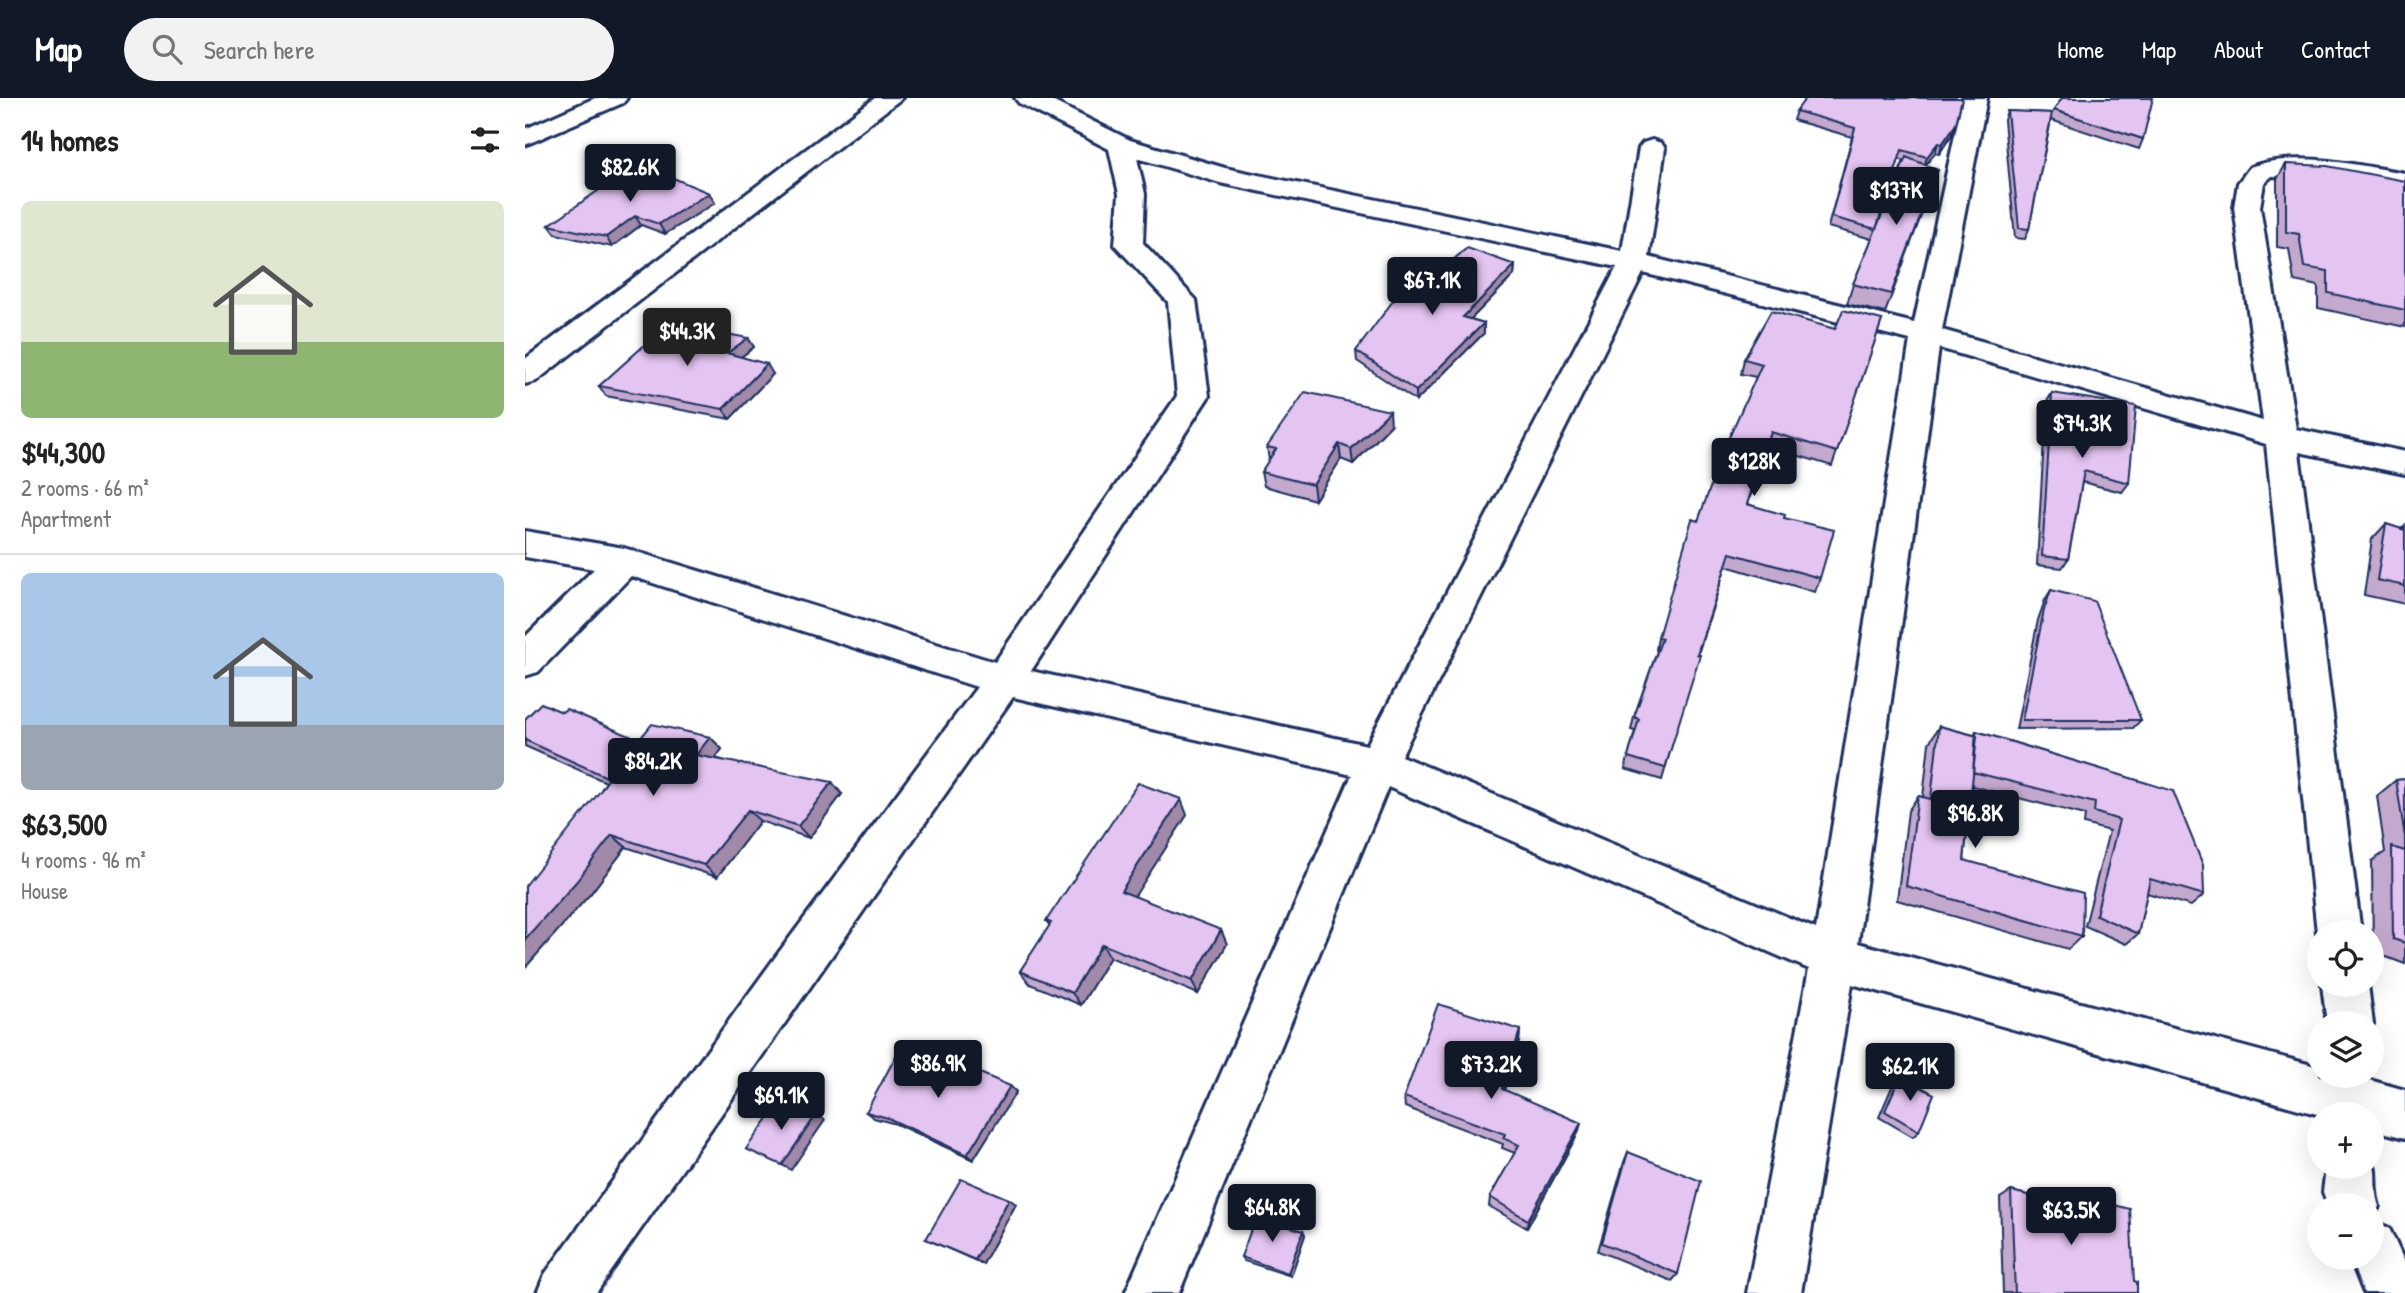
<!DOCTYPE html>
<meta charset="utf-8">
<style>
:root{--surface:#fff;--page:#f2f2f2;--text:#222;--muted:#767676;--line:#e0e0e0;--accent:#111827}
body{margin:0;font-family:"Patrick Hand",sans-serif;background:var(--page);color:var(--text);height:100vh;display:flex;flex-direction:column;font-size:26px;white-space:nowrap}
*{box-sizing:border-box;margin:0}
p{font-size:23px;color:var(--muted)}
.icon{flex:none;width:38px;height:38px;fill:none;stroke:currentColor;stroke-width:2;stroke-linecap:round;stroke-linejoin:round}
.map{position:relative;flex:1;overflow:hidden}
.drawer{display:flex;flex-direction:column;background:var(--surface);width:525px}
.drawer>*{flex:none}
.controls{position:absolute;left:1782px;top:822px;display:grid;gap:14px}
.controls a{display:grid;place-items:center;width:77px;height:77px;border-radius:50%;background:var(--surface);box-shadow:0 7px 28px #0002;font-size:35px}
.price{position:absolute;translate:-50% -60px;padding:0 16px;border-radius:7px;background:var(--accent);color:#fff;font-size:23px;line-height:46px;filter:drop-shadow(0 2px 4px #0008)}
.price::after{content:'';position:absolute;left:50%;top:42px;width:21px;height:16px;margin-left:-10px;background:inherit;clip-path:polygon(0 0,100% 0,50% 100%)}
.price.active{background:#222;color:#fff}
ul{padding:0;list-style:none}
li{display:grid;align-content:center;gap:14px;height:371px;padding:0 21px}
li+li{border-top:2px solid var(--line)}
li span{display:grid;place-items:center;height:217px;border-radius:10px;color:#555}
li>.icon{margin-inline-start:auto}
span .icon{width:126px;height:126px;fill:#fffc;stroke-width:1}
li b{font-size:30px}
h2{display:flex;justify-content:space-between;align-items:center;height:84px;padding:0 21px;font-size:30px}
header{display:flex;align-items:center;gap:42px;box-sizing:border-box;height:98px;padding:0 35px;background:var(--accent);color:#fff}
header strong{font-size:33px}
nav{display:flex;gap:38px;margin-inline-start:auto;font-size:24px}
.search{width:490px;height:63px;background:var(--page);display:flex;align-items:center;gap:18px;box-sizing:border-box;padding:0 24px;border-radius:38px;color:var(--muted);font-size:26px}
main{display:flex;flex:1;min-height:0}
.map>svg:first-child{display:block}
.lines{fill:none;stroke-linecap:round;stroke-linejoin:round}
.street-casing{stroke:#1b2f5e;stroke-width:6}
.street{fill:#fff;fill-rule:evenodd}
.wall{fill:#c4a9cf;stroke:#1b2f5e;stroke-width:2;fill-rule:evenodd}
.shaded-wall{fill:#a089a9;stroke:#1b2f5e;stroke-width:2}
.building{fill:#e4c4f1;stroke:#1b2f5e;stroke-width:2}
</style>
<header>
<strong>Map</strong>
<div class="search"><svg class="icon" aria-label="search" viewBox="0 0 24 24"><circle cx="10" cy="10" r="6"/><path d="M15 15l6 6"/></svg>Search here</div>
<nav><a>Home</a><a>Map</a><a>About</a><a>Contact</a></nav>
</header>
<main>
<section class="drawer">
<h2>14 homes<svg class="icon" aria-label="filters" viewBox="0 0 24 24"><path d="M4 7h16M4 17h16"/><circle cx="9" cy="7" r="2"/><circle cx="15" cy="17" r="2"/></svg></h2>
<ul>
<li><span style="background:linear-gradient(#dfe7d0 65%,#8fb573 0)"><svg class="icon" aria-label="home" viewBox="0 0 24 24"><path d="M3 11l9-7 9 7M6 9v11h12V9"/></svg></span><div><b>$44,300</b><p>2 rooms · 66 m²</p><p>Apartment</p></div></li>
<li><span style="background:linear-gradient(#a9c7e8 70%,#9aa5b1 0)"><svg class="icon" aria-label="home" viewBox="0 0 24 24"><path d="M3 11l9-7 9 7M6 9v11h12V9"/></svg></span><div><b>$63,500</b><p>4 rooms · 96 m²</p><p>House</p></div></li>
</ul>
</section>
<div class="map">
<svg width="1880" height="1195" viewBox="0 0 1880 1195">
<rect width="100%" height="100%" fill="#fff"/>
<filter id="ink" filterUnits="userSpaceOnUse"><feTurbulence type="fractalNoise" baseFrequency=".0143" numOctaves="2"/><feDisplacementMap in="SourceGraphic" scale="14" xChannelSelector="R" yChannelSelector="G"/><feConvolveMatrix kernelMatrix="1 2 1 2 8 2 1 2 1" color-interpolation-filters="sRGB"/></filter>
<g filter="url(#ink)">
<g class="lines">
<g class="street-casing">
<path id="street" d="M70 0H102L98 5 0 47V31Z
M350 0H377L11 283 0 286V261Z
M490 0H521L605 42 700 70 1097 153 1114 50 1118 45 1127 42 1136 45 1140 50 1124 159 1389 225 1438 0H1462L1417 232 1738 323 1709 109 1713 85 1725 69C1773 52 1831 67 1880 75V91L1804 80 1747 78 1739 85 1735 109 1771 331 1880 354V376L1774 354 1836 835H1794V839L1792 835 1741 346 1414 250 1333 845 1794 969V978H1830L1880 992V1040L1846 1031V1017H1795L1327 886 1276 1195H1222L1284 871 863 689 654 1195H600L827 677 488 599 71 1195H12L20 1176 249 861 452 589 106 478 13 574 0 578V539L69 471 0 459V433L99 450 470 564 652 298 643 204 590 147 594 96 584 51 494 5ZM612 60 695 85 1092 169 842 647 506 573 684 298 671 202 618 145 620 96ZM1118 175 1385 242 1291 831 876 658Z
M1797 887H1843L1848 926 1846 931V926H1802Z
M1846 1058C1854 1075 1847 1089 1854 1108L1848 1123 1864 1130 1880 1165V1195H1839L1825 1160H1846V1108H1803L1798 1094 1801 1069H1846Z"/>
</g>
<use href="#street" class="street"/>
</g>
<path class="wall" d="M1529 12 1618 41 1614 51 1526 22 1504 131 1500 141 1490 140 1479 22 1482 13 1527 15Z
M1271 13 1427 36 1414 56 1410 55 1400 67 1413 72 1360 215 1322 206 1328 186 1347 141 1303 129 1327 39 1268 22ZM1374 61 1379 63 1353 125Z
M1761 66 1880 83V229L1793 210V188L1769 183 1764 151 1752 149V81Z
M102 88 184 95 190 105 140 136 116 127 87 149 31 136 24 127Z
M990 167 989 177 946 221 959 225V235L891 303 832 263 831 253 914 174Z
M1357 222 1307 368 1242 348 1223 406 1259 420 1295 480 1290 494 1201 468 1173 556 1137 682 1100 671 1110 633 1106 632 1109 619 1132 553 1131 552 1133 539 1173 423 1231 279 1216 276 1219 261 1310 231Z
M223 240 229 249 216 259 248 276 205 321 81 298 74 288Z
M1527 295 1604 385 1597 394 1557 384 1543 461 1537 470 1512 467 1521 305Z
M866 327 828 366 816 361 790 402 739 388 736 374 744 362 742 349Z
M1861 426 1876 431 1880 427V506L1839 497 1847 441Z
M1526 492 1616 622 1608 630 1491 631 1513 522 1520 502Z
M37 614 114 642 185 639 197 651 190 660 317 696 284 740 235 723 192 779 101 749 66 795 76 692 81 684 0 648V621Z
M1414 628 1449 637 1451 633 1648 693 1679 797 1666 808 1622 795 1613 836 1601 846 1560 828 1584 733 1559 726 1560 717 1447 688 1439 762 1557 838 1543 851 1372 802 1383 713 1393 698 1398 699 1404 645Z
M1880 681V866L1848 854 1847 763 1860 754 1852 698 1871 682Z
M662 717 609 798 702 846 673 896 585 859 556 907 505 886 495 873 525 828 521 823Z
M995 932 994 944 979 992 1056 1025 1053 1035 1002 1130 964 1108 965 1099 990 1055 977 1050 978 1046 880 1009 879 999Z
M1375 978 1394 1033 1388 1039 1354 1019 1369 984Z
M485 988 491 994 448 1062 371 1026 349 1020 341 1014Z
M1103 1054 1153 1176 1147 1183 1073 1153 1099 1064Z
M1486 1093 1546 1108V1105L1558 1099 1609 1183 1612 1195H1478L1475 1100Z
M491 1106 458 1166 401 1141Z
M778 1133 780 1137 766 1178 719 1163 716 1159Z"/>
<path class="shaded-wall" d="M1431 26 1427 36 1414 56 1417 46Z
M1413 45 1410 55 1399 69 1402 59Z
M184 95 190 105 140 136 134 126Z
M110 118 116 127 87 149 81 139Z
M990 167 989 177 938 229V219Z
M959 225V235L891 303V293Z
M223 240 229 249 208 265 202 255Z
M242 266 248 276 205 321 198 311Z
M865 313 866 327 828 366 826 351Z
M1246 334 1242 348 1218 420 1222 406Z
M814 346 816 361 790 402 788 387Z
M185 639 197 651 184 669 171 657Z
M307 684 317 696 284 740 273 728Z
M656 701 662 717 604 807 596 793Z
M223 712 235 723 192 779 179 767Z
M87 737 101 749 66 795 0 870V841Z
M696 832 702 846 673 896 667 883Z
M577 846 585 859 556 907 547 895Z
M995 932 994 944 976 1002 977 991Z
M485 988 491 994 448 1062 442 1057Z
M291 1017 300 1022 266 1072 257 1067Z
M1056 1025 1053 1035 1002 1130 1003 1122Z
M484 1101 491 1106 458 1166 450 1162Z
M778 1133 780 1137 766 1178 763 1175Z"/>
<path class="building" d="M1281 0H1437L1431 26 1417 46 1413 45 1402 59 1377 52 1351 131 1306 119 1330 30 1271 13Z
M1537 0H1628L1618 41 1529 12Z
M1482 13 1527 15 1504 131 1494 130Z
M1381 59 1413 72 1366 196 1328 186Z
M1761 66 1802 68 1880 83V212L1803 195V173L1779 169 1774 136 1761 134Z
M129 72 184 95 134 126 110 118 81 139 24 127 84 85 102 88Z
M942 150 990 167 938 219 959 225 891 293 831 253 893 169 914 174Z
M1318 212 1357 222 1312 354 1246 334 1222 406 1260 417 1259 420 1309 432 1295 480 1205 455 1172 556 1175 557 1140 670 1103 659 1114 621 1109 619 1137 540 1133 539 1167 421 1173 423 1202 344 1237 266 1219 261 1246 213 1310 231Z
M144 225 223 240 202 255 242 266 198 311 74 288Z
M780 294 865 313 826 351 814 346 788 387 736 374 751 351 742 349Z
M1527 295 1611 308 1604 385 1559 373 1543 461 1517 458Z
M1861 426 1880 432V488L1852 482Z
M1526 492 1569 503 1616 622H1497L1519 512Z
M16 605 37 614 41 611 114 642 127 626 185 639 171 657 307 684 273 728 223 712 179 767 87 737 51 784 0 841V788L76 692 84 680 0 642V621Z
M1414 628 1452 638 1439 762 1558 795 1557 838 1381 788 1393 698 1406 701Z
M1451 633 1648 693 1678 767 1679 797 1625 781 1613 836 1571 817 1594 722 1569 714 1570 705 1448 674Z
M1880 681V739L1871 682Z
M613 685 656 701 596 793 696 832 667 883 577 846 547 895 495 873 526 825 521 823Z
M1867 749 1880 753V845L1868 841Z
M913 906 995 932 977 991 1056 1025 1003 1122 965 1099 994 1047 978 1040 980 1036 879 999Z
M373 954 448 972 485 988 442 1057 363 1020 341 1014Z
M1375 978 1409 996 1394 1033 1360 1013Z
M256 1002 291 1017 257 1067 221 1051Z
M1103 1054 1176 1083 1153 1176 1077 1145Z
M436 1081 484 1101 450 1162 401 1141Z
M1486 1093 1559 1111 1558 1099 1605 1111 1609 1183 1612 1184V1195H1490Z
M731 1118 778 1133 763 1175 716 1159Z"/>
</g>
</svg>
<div class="controls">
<a><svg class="icon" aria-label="locate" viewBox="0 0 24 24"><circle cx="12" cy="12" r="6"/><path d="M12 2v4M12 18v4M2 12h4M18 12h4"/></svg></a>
<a><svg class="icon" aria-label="layers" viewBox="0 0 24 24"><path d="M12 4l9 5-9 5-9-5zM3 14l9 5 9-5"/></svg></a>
<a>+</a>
<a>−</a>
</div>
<b class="price" style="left:105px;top:106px">$82.6K</b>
<b class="price" style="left:1371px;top:129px">$137K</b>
<b class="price" style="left:907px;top:219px">$67.1K</b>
<b class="price active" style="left:162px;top:270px">$44.3K</b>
<b class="price" style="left:1557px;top:362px">$74.3K</b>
<b class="price" style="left:1229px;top:400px">$128K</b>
<b class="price" style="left:128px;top:700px">$84.2K</b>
<b class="price" style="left:1450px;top:752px">$96.8K</b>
<b class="price" style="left:413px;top:1002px">$86.9K</b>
<b class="price" style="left:966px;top:1003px">$73.2K</b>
<b class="price" style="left:1385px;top:1005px">$62.1K</b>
<b class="price" style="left:256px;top:1034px">$69.1K</b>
<b class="price" style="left:747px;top:1146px">$64.8K</b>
<b class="price" style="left:1546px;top:1149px">$63.5K</b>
</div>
</main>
